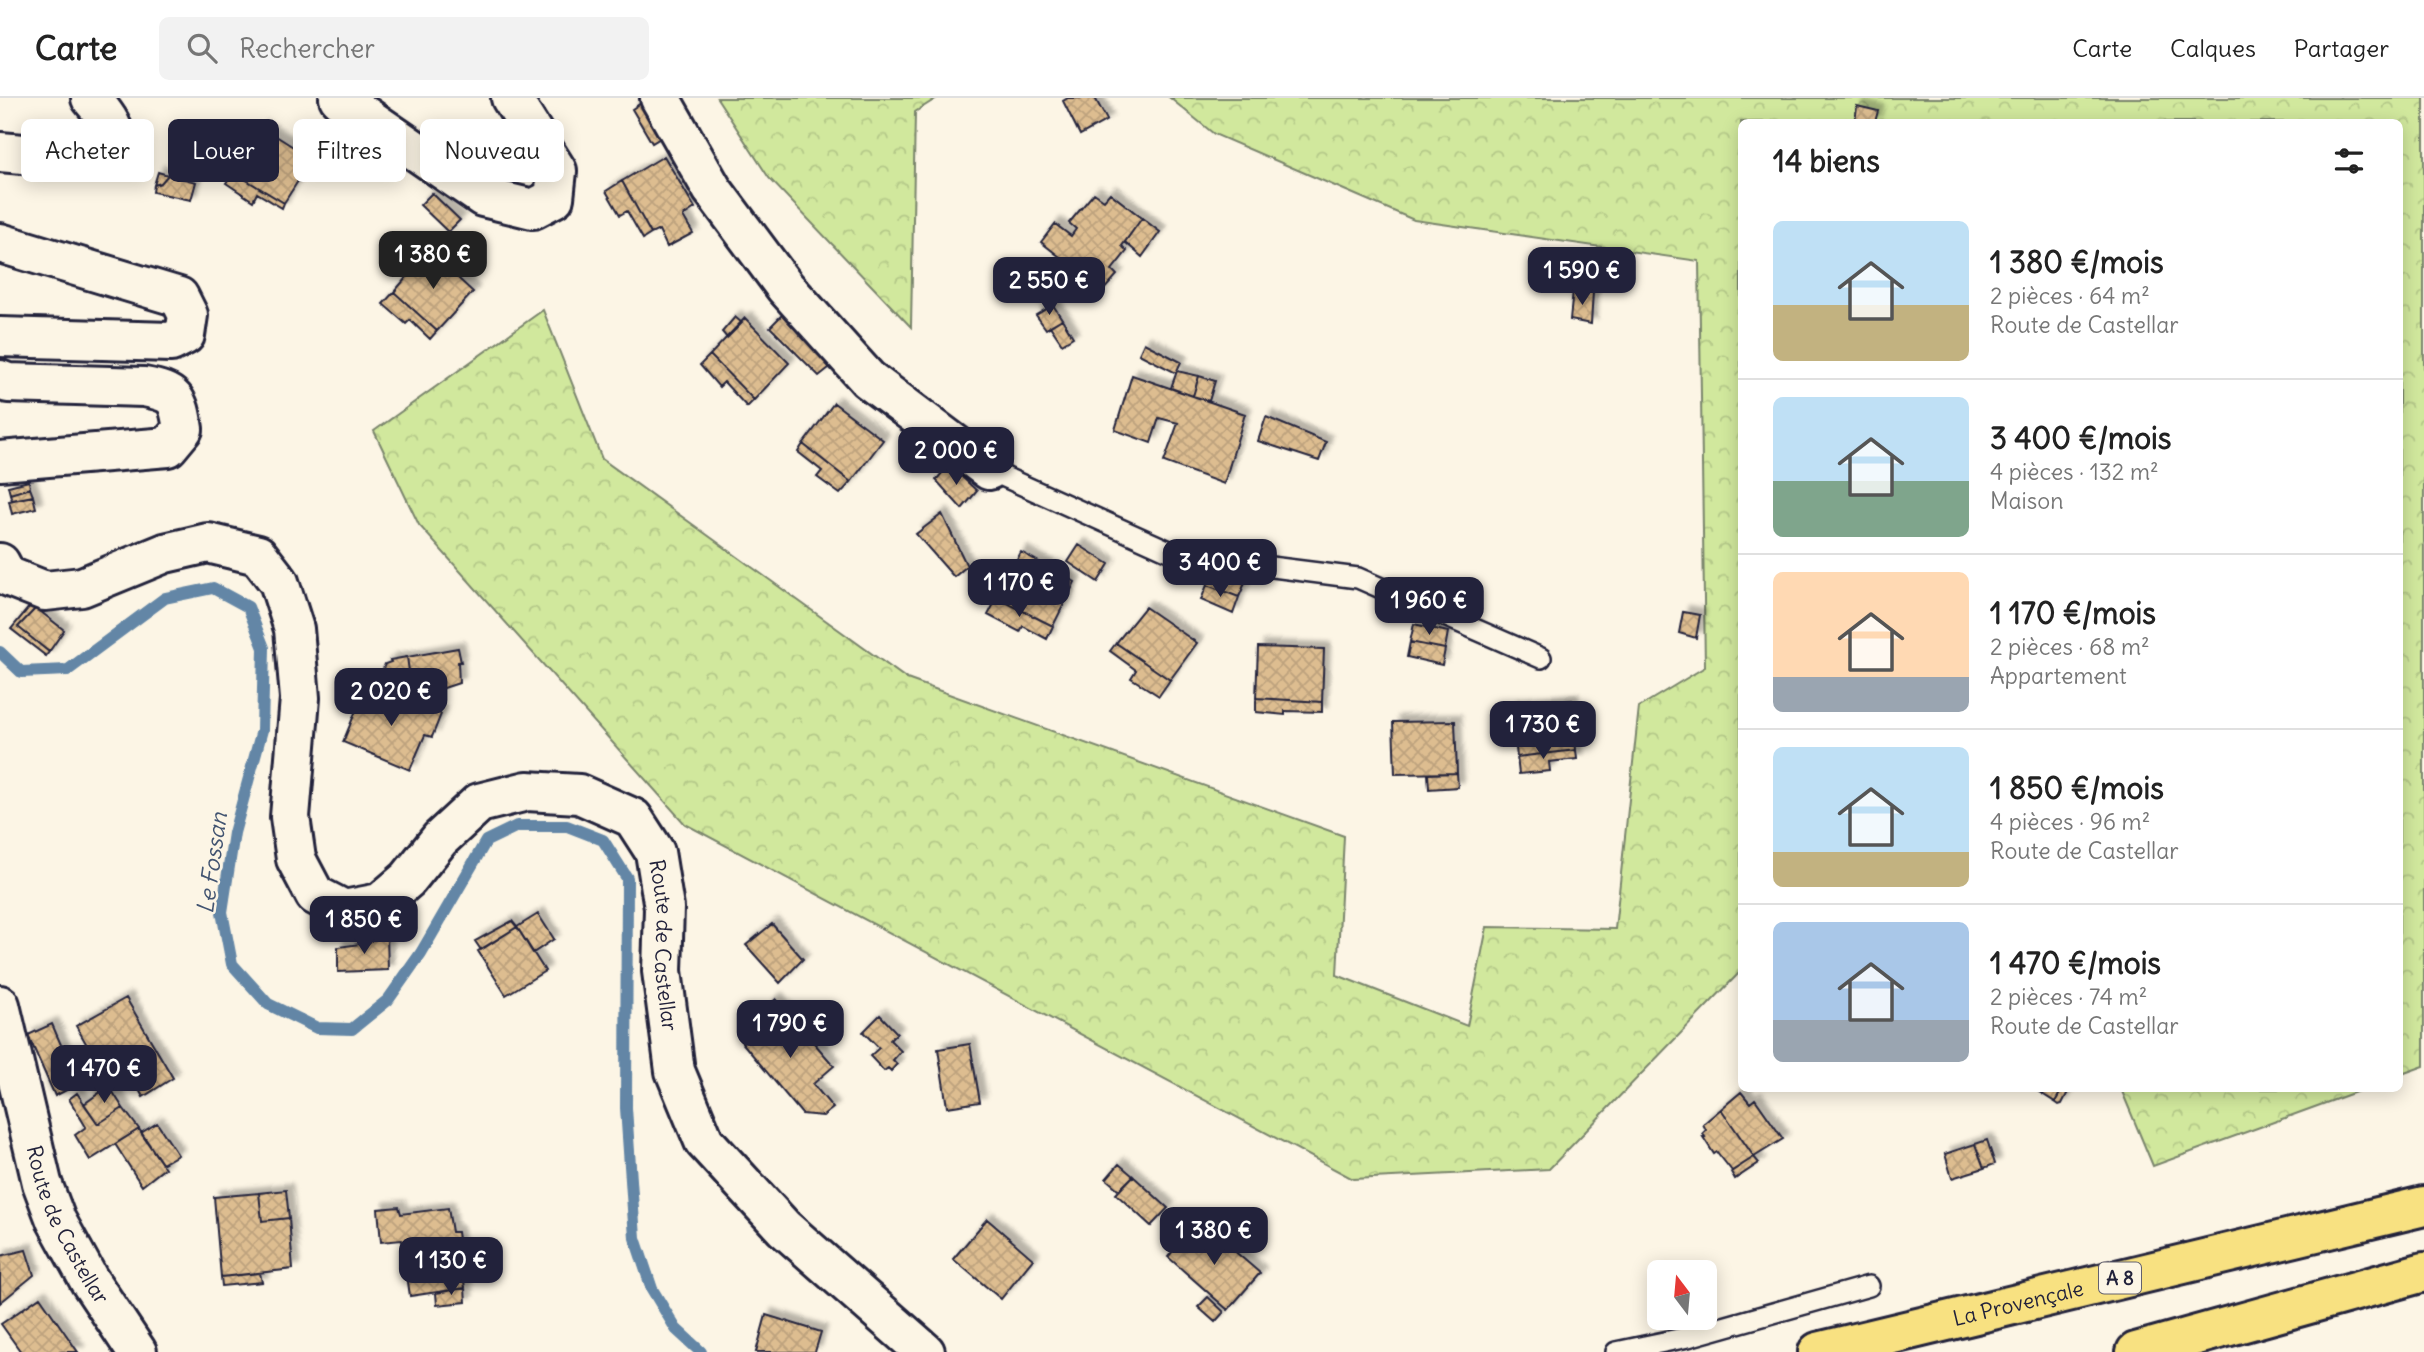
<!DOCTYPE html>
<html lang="fr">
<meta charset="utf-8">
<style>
:root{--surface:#fff;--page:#f2f2f2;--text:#222;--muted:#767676;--line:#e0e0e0;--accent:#22223b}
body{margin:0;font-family:Delius,sans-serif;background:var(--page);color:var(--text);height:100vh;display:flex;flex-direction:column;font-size:26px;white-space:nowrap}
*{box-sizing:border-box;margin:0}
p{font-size:23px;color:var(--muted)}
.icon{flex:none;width:38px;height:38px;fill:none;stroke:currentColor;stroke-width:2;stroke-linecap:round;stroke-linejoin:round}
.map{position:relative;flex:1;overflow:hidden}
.panel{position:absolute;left:1738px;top:21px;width:665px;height:973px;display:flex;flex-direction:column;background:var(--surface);border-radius:10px;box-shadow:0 4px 18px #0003}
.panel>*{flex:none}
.top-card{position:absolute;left:21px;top:21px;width:665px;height:63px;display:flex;gap:14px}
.needle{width:46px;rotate:344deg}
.controls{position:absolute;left:1647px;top:1162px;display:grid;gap:14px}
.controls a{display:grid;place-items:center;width:70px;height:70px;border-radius:10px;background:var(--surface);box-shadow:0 4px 18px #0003;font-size:35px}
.price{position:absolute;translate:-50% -60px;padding:0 16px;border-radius:14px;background:var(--accent);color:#fff;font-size:23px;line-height:46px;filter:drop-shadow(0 2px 4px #0008)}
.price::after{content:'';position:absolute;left:50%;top:42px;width:21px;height:16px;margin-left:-10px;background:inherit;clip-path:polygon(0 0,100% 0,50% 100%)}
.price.on{background:#222;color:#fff}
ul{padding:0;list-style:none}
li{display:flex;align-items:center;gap:21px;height:175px;padding:0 35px}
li+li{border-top:2px solid var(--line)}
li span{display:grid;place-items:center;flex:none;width:196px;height:140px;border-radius:10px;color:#555}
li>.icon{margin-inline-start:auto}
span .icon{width:84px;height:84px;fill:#fffc;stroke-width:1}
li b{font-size:30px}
h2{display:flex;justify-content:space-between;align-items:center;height:84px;padding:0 35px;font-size:30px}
.pill{padding:0 24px;border-radius:10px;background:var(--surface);box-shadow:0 4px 18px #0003;font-size:24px;line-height:63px}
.pill.on{background:var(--accent);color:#fff}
header{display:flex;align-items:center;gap:42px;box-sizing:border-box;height:98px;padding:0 35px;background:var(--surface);border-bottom:2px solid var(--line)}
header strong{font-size:33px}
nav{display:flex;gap:38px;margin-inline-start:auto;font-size:24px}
.search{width:490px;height:63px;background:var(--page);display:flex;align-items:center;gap:18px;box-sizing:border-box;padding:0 24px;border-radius:10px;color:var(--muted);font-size:26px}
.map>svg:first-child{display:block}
.forest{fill:url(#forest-crowns);stroke:#7a856c;stroke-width:2}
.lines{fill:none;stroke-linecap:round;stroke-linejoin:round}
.stream{stroke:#6386a6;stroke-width:12}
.building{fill:url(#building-cross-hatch);stroke:#22223b;stroke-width:2;filter:url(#shadow)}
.lane-casing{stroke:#22223b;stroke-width:24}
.street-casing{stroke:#22223b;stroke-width:44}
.secondary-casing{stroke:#22223b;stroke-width:44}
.highway-casing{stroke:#22223b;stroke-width:44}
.lane{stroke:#fcf5e5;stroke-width:19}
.street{stroke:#fcf5e5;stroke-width:38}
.secondary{stroke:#fcf5e5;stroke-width:38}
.highway{stroke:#f8e181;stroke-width:38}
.labels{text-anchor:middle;stroke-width:5;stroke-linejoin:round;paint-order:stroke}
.shield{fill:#fcf5e5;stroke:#63616e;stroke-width:2}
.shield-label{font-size:19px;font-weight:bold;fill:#22223b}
.street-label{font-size:21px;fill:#22223b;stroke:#fcf5e5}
.water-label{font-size:23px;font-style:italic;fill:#425471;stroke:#fcf5e5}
</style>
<header>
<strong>Carte</strong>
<div class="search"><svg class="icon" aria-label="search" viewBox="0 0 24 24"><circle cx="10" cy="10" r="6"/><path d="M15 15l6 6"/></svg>Rechercher</div>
<nav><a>Carte</a><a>Calques</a><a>Partager</a></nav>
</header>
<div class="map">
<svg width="2424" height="1254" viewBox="0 0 2424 1254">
<defs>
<pattern id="forest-crowns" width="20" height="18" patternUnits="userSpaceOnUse" patternTransform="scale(1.75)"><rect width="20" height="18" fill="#d1e89d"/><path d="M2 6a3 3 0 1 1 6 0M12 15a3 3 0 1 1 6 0" fill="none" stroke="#b3c788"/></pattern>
<pattern id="building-cross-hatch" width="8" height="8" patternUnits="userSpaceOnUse" patternTransform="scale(1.75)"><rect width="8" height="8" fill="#ddbd90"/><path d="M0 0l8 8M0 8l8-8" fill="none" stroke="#bda27d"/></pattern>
<filter id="shadow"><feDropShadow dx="6" dy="-6" stdDeviation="2" flood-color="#0004"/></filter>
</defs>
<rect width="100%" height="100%" fill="#fcf5e5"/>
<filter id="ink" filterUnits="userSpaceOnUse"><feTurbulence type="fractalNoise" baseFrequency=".0143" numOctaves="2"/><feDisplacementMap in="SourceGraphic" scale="14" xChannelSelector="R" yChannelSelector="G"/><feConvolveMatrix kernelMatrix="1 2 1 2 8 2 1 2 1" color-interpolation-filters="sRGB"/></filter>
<g filter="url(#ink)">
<path class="forest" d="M717 0H937L915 14 911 229 769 80Z
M1170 0H2424V968L2399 977V24H1741V873L1549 1071 1353 1081 685 726 419 427 374 333 543 212 602 361 907 581 1344 738 1337 877 1467 928 1487 829 1615 831 1639 609 1705 569 1699 163 1414 122 1214 36Z
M2121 991H2364L2153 1068Z"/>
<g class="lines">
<path class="stream" d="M0 554 21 574 68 572 165 500 213 490 248 509 264 550 262 632 234 735 222 814 232 866 268 906 317 930 352 931 388 902 421 855 486 743 517 728H567L603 742 627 780 626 1010 635 1140 652 1191 676 1231 701 1254"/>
</g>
<path class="building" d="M1068 0H1095L1107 22 1080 37 1063 3Z
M647 1 667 36 652 45 632 11Z
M1857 8 1878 13 1875 24H1855Z
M262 29 312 61 284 105 233 74Z
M664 58 695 110 683 118 693 135 667 149 659 132 651 136 622 83Z
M158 74 168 77 161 85 154 87Z
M233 74 284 105 282 110 257 95 253 103 226 85Z
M168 77 196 84 191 102 153 94 154 87 161 85Z
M622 83 651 136 643 141 627 113 620 117 606 93Z
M432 95 460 122 448 134 420 107Z
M1094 95 1104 102 1110 95 1142 120 1122 148 1127 153 1112 172 1117 177 1103 193 1041 144 1055 126 1071 138 1076 131 1069 125Z
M1142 120 1160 134 1142 159 1125 144Z
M429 153 473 194 437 233 394 194Z
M1573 192 1593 194 1591 226 1570 222Z
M394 194 437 233 430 241 410 222 406 226 383 206Z
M1053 207 1062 221 1046 231 1036 217Z
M783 216 834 266 819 278 770 229Z
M735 219 742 225 727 240 722 234Z
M745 220 789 265 754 302 710 257Z
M1062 221 1073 239 1062 246 1050 228Z
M1144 245 1181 264 1176 275 1139 256Z
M710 257 754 302 747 309 724 284 719 289 700 267Z
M1177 273 1199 278 1193 298 1171 290Z
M1132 277 1245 316 1224 386 1164 364 1178 325 1159 320 1151 345 1115 332Z
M1199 278 1215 283 1209 303 1193 298Z
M834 305 883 342 851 384 803 346Z
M1266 319 1326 344 1319 363 1258 343Z
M803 346 851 384 840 396 817 379 822 373 798 354Z
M949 367 977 393 962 411 936 382Z
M29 383 30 390 10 396 8 388Z
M30 390 33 398 12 402 10 396Z
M33 398 36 410 12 416 9 403Z
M942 416 967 468 954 479 916 436Z
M1079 447 1109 466 1098 484 1068 464Z
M1021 454 1075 484 1053 528 997 500Z
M1213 472 1245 485 1239 499 1207 487Z
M1207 487 1239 499 1233 516 1201 502Z
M997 500 1053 528 1047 541 1023 528 1020 534 988 517Z
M30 508 36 510 18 529 49 554 46 558 11 531Z
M1145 509 1197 545 1170 582 1116 545Z
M36 510 64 532 49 554 18 529Z
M1683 514 1700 517 1696 540 1679 535Z
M1414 526 1448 534 1445 551 1410 544Z
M1410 544 1445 551 1442 567 1407 559Z
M1116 545 1170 582 1159 598 1131 580 1136 572 1110 553Z
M1258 549 1324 551 1322 604 1256 600Z
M458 550 461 564H458L459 585 444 590 408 592 409 573 407 559Z
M407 559 409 573 408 592 377 586 385 566 391 564 390 562Z
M364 593 386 602 389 595 441 616 432 639 425 637 410 672 343 644Z
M1256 600 1322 604V614L1285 613V617L1256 614Z
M1572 602 1576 652 1517 659 1511 609Z
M1455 623 1457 675 1395 676 1393 624Z
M1576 652 1577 661 1549 664 1550 673 1519 676 1517 659Z
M1457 675 1458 689 1429 691 1428 676Z
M538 816 554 841 533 855 517 829Z
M512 823 517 829 481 852 475 843Z
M772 826 803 861 780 885 746 847Z
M517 829 545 873 506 897 478 853Z
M387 836 388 872 338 874V849L367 845Z
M126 900 173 980 143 999 127 970 107 982 76 928Z
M776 901 834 968 813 986 833 1010 823 1018 802 1016 740 942 773 913 768 908Z
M880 917 897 935 890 942 901 953 893 962 897 966 891 973 888 970 884 973 870 958 879 950 863 934Z
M52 926 78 986 55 998 28 937Z
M970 946 980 1004 947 1009 938 951Z
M109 988 123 1010 98 1026 84 1006Z
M2042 990H2063L2055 1004 2039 994Z
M2063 990H2070L2062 1006 2059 1007 2055 1004Z
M1741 994 1750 1005 1755 1001 1783 1041 1754 1059 1721 1011Z
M77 995 98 1026 123 1010 139 1031 90 1062 75 1037 86 1029 69 1001Z
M1721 1011 1754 1059 1732 1073 1717 1054 1714 1056 1703 1039H1705L1703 1035 1706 1032 1703 1026Z
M157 1025 178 1057 162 1066 141 1035Z
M139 1031 165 1070 142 1088 115 1046Z
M1987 1042 1995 1066 1984 1070 1975 1046Z
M1975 1046 1984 1070 1952 1080 1945 1056Z
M1754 1059 1759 1065 1735 1081 1731 1074Z
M1119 1066 1133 1078 1119 1092 1106 1081Z
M1133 1078 1168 1110 1151 1128 1116 1096Z
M286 1092 289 1120 262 1123 259 1095Z
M259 1095 262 1123 289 1120 293 1171 221 1179 214 1099Z
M399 1109 401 1116 448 1110 452 1134H457L465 1190 410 1198 402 1142 381 1144 378 1111Z
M987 1121 1033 1161 1001 1201 953 1161Z
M1194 1128 1213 1145 1218 1139 1260 1175 1228 1212 1168 1159Z
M26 1152 34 1177 0 1205V1158Z
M260 1175 262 1184 222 1188 221 1179Z
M465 1190 466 1204 437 1207 436 1195Z
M40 1199 78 1254H21L1 1226Z
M1208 1199 1224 1214 1215 1224 1198 1209Z
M766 1217 821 1234 815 1254H756Z"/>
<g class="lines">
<g class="lane-casing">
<path id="lane" d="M989 372 1178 457 1358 480 1541 560
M1616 1254 1688 1239 1869 1188"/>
</g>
<g class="street-casing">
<path id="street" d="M339 0 483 99 533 111 554 100 557 73 511 0
M660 0 712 91 785 189 868 281 989 372
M0 54 70 60 100 58 115 51C117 29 104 16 91 0
M0 145 179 199 188 217 185 237 171 244 0 239
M0 282 8 285 144 289C176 295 178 300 183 331L168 349 0 363"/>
</g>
<g class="secondary-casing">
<g id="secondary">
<path id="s1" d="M0 465 7 478 45 493 82 489 165 455 208 445 258 457 279 484 294 531 300 600 290 719 296 761 315 797 344 812 380 805 408 781 440 741 479 705 527 693 579 696 633 720 655 754 664 810 662 873 675 973 704 1043 784 1130 925 1254"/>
<path id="s2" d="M0 907 42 1085 56 1122 89 1182 137 1254"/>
</g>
</g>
<g class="highway-casing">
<g id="highway">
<path id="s3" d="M1818 1254 2424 1108"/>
<path d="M2136 1254 2424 1174"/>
</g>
</g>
<use href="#lane" class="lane"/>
<use href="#street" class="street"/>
<use href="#secondary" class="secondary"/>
<use href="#highway" class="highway"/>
</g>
</g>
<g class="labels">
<rect class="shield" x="2099" y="1164.5" width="42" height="31" rx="5"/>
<g class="shield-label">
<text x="2120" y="1187">A 8</text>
</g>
<g class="street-label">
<text dy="7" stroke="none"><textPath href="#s1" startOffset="1139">Route de Castellar</textPath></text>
<text dy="7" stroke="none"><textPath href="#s2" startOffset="231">Route de Castellar</textPath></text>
<text dy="7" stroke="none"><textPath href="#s3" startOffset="206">La Provençale</textPath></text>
</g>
<g class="water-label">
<text transform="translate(212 765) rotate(-82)" y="8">Le Fossan</text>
</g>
</g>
</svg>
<div class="controls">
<a><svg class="needle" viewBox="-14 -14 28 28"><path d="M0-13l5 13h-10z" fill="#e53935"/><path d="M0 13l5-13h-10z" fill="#767676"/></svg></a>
</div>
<b class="price on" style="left:433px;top:193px">1 380 €</b>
<b class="price" style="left:1582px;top:209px">1 590 €</b>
<b class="price" style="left:1049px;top:219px">2 550 €</b>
<b class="price" style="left:956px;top:389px">2 000 €</b>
<b class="price" style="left:1220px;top:501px">3 400 €</b>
<b class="price" style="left:1019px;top:521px">1 170 €</b>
<b class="price" style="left:1429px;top:539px">1 960 €</b>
<b class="price" style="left:391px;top:630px">2 020 €</b>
<b class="price" style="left:1543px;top:663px">1 730 €</b>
<b class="price" style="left:364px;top:858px">1 850 €</b>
<b class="price" style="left:790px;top:962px">1 790 €</b>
<b class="price" style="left:104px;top:1007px">1 470 €</b>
<b class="price" style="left:1214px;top:1169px">1 380 €</b>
<b class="price" style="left:451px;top:1199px">1 130 €</b>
<div class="top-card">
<a class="pill">Acheter</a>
<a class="pill on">Louer</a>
<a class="pill">Filtres</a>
<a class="pill">Nouveau</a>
</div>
<section class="panel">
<h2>14 biens<svg class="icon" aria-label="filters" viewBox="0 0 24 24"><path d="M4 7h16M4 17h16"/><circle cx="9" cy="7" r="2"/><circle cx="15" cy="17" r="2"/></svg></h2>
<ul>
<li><span style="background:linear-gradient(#bfe0f5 60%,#c2b280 0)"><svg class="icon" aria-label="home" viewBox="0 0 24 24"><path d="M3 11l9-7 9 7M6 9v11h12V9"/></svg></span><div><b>1 380 €/mois</b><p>2 pièces · 64 m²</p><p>Route de Castellar</p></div></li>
<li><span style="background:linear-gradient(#bfe0f5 60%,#7fa58c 0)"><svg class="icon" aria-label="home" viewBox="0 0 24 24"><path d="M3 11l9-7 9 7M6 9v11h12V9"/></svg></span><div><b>3 400 €/mois</b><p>4 pièces · 132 m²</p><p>Maison</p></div></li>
<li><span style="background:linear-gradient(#ffd9b3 75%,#9aa5b1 0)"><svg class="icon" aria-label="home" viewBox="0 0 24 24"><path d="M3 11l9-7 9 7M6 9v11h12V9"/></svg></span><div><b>1 170 €/mois</b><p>2 pièces · 68 m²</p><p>Appartement</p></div></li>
<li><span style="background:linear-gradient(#bfe0f5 75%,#c2b280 0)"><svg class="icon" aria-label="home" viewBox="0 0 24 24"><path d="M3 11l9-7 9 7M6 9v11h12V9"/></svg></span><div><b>1 850 €/mois</b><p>4 pièces · 96 m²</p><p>Route de Castellar</p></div></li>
<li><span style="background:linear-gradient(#a9c7e8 70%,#9aa5b1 0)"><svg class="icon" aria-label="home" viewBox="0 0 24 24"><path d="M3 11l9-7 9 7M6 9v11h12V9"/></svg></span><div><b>1 470 €/mois</b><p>2 pièces · 74 m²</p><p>Route de Castellar</p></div></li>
</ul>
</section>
</div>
